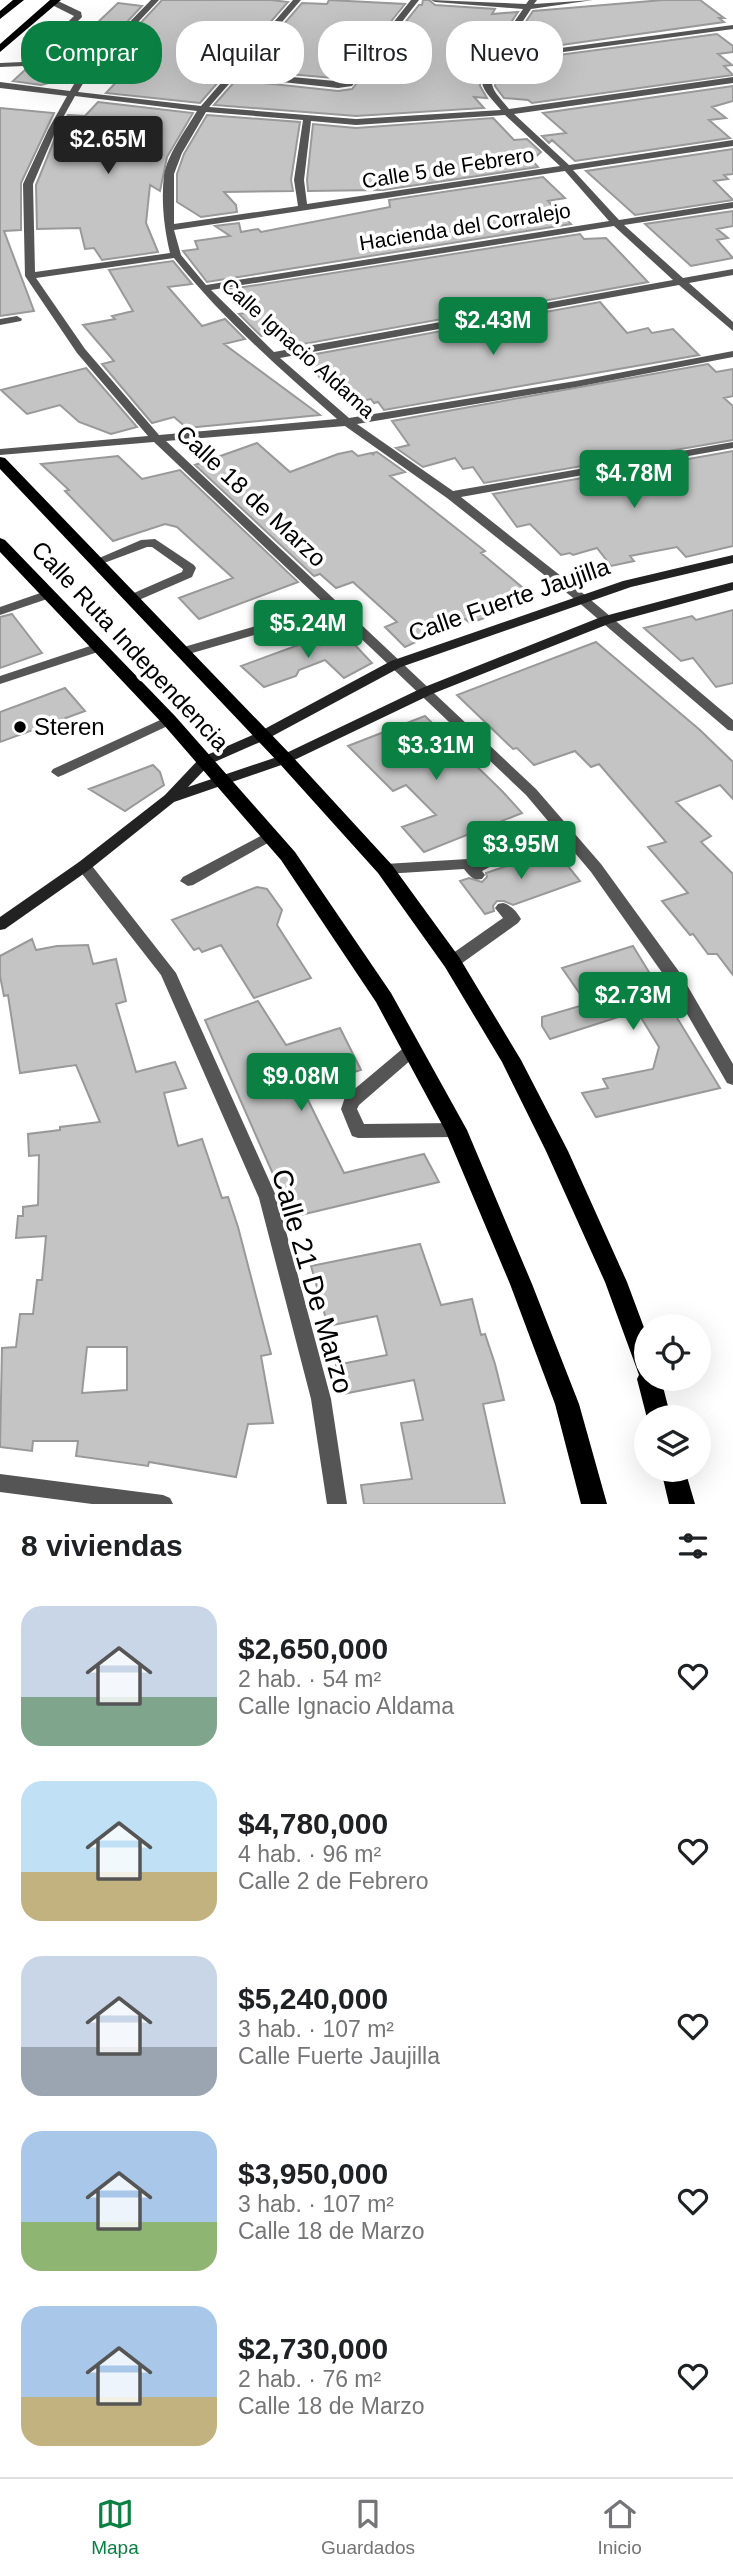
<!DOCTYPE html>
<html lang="es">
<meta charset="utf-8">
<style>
:root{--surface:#fff;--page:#f6f6f6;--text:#202124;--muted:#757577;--line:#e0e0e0;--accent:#0b8043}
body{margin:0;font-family:Helvetica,sans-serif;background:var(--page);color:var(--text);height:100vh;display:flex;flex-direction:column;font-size:26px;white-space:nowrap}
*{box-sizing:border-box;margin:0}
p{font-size:23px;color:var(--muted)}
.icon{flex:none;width:38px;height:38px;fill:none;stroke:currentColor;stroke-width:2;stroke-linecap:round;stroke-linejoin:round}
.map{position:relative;height:1504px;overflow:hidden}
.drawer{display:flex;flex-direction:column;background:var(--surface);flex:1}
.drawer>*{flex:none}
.guide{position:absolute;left:21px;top:21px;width:691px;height:63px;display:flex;gap:14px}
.fabs{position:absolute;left:634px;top:1314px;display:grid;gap:14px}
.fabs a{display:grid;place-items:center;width:77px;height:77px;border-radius:50%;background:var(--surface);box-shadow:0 7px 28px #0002;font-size:35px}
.price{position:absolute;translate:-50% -60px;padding:0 16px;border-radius:7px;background:var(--accent);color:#fff;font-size:23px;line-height:46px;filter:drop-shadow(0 2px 4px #0008)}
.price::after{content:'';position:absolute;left:50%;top:42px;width:21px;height:16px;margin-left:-10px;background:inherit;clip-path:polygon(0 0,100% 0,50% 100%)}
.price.selected{background:#222;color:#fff}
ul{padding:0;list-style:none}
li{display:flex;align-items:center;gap:21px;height:175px;padding:0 21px}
li span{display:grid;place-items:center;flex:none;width:196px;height:140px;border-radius:21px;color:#555}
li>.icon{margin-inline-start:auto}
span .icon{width:84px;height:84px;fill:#fffc;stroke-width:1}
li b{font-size:30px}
h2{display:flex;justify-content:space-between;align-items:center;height:84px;padding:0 21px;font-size:30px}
.chip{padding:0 24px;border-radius:28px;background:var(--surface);box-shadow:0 7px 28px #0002;font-size:24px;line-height:63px}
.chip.selected{background:var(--accent);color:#fff}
.tabs{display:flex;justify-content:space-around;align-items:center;height:98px;border-top:2px solid var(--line);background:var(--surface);font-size:19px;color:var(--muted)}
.tabs a{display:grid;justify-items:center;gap:4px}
.tabs .selected{color:var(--accent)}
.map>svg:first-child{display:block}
.building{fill:#c4c4c4;stroke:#999;stroke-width:2;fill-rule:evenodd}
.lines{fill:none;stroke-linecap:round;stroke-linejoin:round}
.lane{fill:#555;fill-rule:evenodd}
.street{fill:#555;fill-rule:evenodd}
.secondary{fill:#222;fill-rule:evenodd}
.primary{fill:#000;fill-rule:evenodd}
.poi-dot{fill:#000;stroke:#fff;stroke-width:2.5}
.labels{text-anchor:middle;stroke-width:7;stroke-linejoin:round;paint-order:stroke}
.far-street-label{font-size:21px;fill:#000;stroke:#fff}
.street-label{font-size:24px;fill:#000;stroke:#fff}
.poi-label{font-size:24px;fill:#000;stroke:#fff;text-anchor:start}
.near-street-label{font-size:28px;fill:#000;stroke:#fff}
</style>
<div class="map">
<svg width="733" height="1504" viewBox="0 0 733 1504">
<rect width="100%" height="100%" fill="#fff"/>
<path class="building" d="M162 0H271L288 2 200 103 106 93 120 78 92 75Z
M329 0 405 4 345 79 244 70 302 3 327 4Z
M423 0H429L435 5 495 9 492 14 518 12 490 54 481 73 480 86 487 98 474 97 484 108 356 116 214 105 236 80 338 91 352 89 419 5H422Z
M663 0H700L724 18H719L724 22 505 53 533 11Z
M118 3 142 6 76 76 41 85 13 81 27 68 49 69Z
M717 34 733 46V52L718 54 732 65 724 66 733 75 532 103 528 100 504 98 495 86 499 63Z
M733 86V101L712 107 726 118 709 120 730 138 575 161 552 140 549 143 542 136 566 133 543 113Z
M98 102 193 113 167 157 160 191 150 185 146 223 158 252 102 260 94 248 85 249 80 228 37 229 36 185 58 131 68 115 85 116Z
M0 108 54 113 21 183V230L4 231 34 311 0 316Z
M207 115 300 122 291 180 293 191 224 192 236 205 237 212 201 217 177 202V174L184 154Z
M493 118 514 140 527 139 541 152 532 160 538 167 383 190 308 191 307 180 313 124 356 128Z
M733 149V174L724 175 728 179 714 181 733 200 635 215 586 171Z
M543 177 565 198 548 201 571 224 207 282 183 251 198 249 195 241 230 236 215 226 239 223 241 232 258 229 261 232 390 207 389 200Z
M733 211V226L717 229 728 238 717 240 733 258 691 266 645 224Z
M580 234 584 239 606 238 648 282 298 345 289 330 261 336 239 314 245 313 225 290Z
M173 261 192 284 168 287 202 326 225 319 245 339 224 344 320 415 187 428 174 417 152 423 102 364 114 361 83 325 115 319 112 316 133 311 109 270Z
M600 302 627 333 648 328 652 333 673 329 699 355 384 410 378 402 374 403 371 399 351 403 348 400H344L322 381 305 356Z
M708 364 716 372 733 369V396L724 398 733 406V440L484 483 473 467 463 469 455 458 423 467 396 448 409 445 392 421Z
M86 368 137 427 111 434 79 422 60 405 27 414 1 390Z
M257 443 290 472 338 454 352 451 358 456 371 453 374 455 372 453 377 452 405 472 390 476 485 551 481 553 534 597 528 599 530 602 470 623 465 619 405 647 385 627 397 622 353 582 336 588 320 574 314 576 195 465Z
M733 451V546L686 557 677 547 630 556 634 561 611 566 597 548 573 555 570 553 561 555 530 524 517 527 493 494Z
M118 456 142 479 180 470 298 582 199 619 179 598 233 578 177 527 165 524 113 541 65 491 69 490 41 464Z
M733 610V683L716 687 693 658 681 661 644 628 692 616 696 620Z
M12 614 42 653 0 668V617Z
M334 632 347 644 352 642 372 663 344 678 325 660 299 670 296 676 264 687 241 666Z
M596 642 700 730 733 762V799L720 785 676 802 711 836 701 842 733 874V975L717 954H708L693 934 690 935 662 901 688 893 648 847 666 842 599 764 591 767 575 751 534 765 517 748 513 749 457 695Z
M65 688 85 711 0 742V712Z
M425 716 502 791 522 813 424 852 402 827 436 815 406 785 393 791 348 746Z
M153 765 160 772 164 785 125 811 89 789Z
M555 850 580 881 513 905 504 901H497L493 906 494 911 485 914 460 881 469 878 482 882 487 877 486 873Z
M257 887 267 889 282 910 277 925 311 978 254 998 221 945 202 952 199 948 194 950 172 920Z
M32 939 36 950 57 946 88 945 93 964 116 959 126 1001 116 1004 136 1072 175 1062 186 1088 164 1093 178 1146 202 1139 222 1198 228 1197 238 1227 271 1354 261 1356 273 1423 248 1424 236 1477 149 1462 148 1466 76 1456 78 1441H33L32 1451 0 1447 2 1348 16 1347 20 1314H33L37 1280H42L46 1236 16 1238 18 1216H23V1207L38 1205 39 1155 29 1156 28 1134 60 1130V1127L100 1122 76 1065 20 1073 8 995 4 996 0 976V956ZM87 1347H127V1390L82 1393Z
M633 946 720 1088 596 1117 582 1093 608 1088 603 1079 653 1069 659 1047 637 1011 550 1039 542 1026V1017L587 1004 562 968Z
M258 1001 286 1045 340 1028 361 1070 302 1088 344 1173 424 1154 439 1182 292 1217 205 1020Z
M420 1244 441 1305 472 1299 481 1335 485 1334 495 1364 504 1400 483 1404 505 1504H364L361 1485 412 1479 401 1423 423 1420 414 1380 343 1394 336 1365 387 1355 377 1316 328 1326 311 1266Z"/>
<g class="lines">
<path class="lane" d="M50 0H56L81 12 82 17 37 62 24 66 0 67V63L23 62 31 58 74 16 50 4Z
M17 316 22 319 21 321 0 325V319Z
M155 539 194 565 196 568 192 577 132 603 127 602 126 599 127 596 182 572 183 569 152 547H147L96 566 90 562 141 540Z
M49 590 55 594 53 597 0 615V607Z
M273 621 278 622 279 625 278 628 182 656 175 652 177 649Z
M99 643 104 644 106 647 104 650 0 684V676Z
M169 716 176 720 174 723 63 775 58 777 51 772 53 769Z
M559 820 566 825 564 828 482 871 485 875 482 879C473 881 470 876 464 869L385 874 378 869 385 864 468 859 475 863Z
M270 831 277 836 275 839 193 885 188 886 180 881 183 877Z
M503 903C511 905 517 912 521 919L518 923 458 966H446L444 962 446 958 503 918 495 908 498 904Z
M413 1043 419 1045 421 1049 419 1053 359 1105 357 1109 364 1124 456 1123 462 1125 465 1130 462 1135 456 1137 358 1138 352 1136 341 1109 345 1097 407 1045Z"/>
<path class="street" d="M151 0H159L88 75 78 92 201 106 293 0H301L239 72 346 82 411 0H419L352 86 338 88 235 77 209 107 356 119 501 110C495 102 483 92 482 82 481 64 513 25 523 9L435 2 431 0 526 4 529 0H537L534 4 593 0 531 9 500 56 733 25V29L497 61C487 88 492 88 509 109L733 77V83L514 114 569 165 733 140V146L573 170 619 220 733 202V208L624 225 683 278 733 269V275L689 283 733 322V331L679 285 280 358 349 418 576 381 733 351V357L576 387 357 424 453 491 733 442V448L461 497 585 595 733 720V731L728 730 577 601 447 498 345 426 166 441 536 789 601 864 680 973 733 1064V1085L727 1083 668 981 591 872 526 795 154 442 0 455V449L148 436 77 353 25 276 23 184 48 130 67 96 0 88V82L70 91 81 72ZM75 96 197 111C186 130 168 153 164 175 161 201 164 228 170 253L35 272 33 184 56 130ZM206 112 303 120 294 180 298 206 174 224V174L182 153ZM505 115 560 166 307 204 304 180 311 121 356 125ZM565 171 609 221 206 285 181 255 174 230ZM614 226 673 280 274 352 211 290ZM174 258C222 318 280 369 337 419L159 435 85 349 36 278Z
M84 861 89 862 176 973 277 1198 331 1399 347 1504H327L311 1399 259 1198 161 975 79 870 77 866 79 862Z
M0 1474 163 1495 170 1498 173 1504H92L0 1492Z"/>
<path class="secondary" d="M733 555V563L631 587 401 667 267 739 210 764 188 787 280 756 422 688 601 617 733 582V590L611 623 432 694 290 762 174 802 89 870 5 929 0 930V917L79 862 165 795 200 758 257 733 391 661 623 581Z"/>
<path class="primary" d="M13 0H24L0 19V11Z
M50 0H61L0 52V44Z
M0 457 5 458 291 755 392 865 459 957 521 1060 568 1151 627 1282 646 1333V1379H661L671 1418H647L637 1379 639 1375 605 1282 546 1151 502 1062 445 967 378 873 279 763 0 469Z
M0 538 5 540 175 716 295 852 391 993 467 1130 532 1284 579 1404 607 1504H581L555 1404 510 1284 445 1130 376 1002 281 860 163 724 0 552Z
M661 1470H685L695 1504H669Z"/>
</g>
<circle class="poi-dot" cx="20" cy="727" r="7"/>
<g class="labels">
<g class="far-street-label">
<text transform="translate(448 168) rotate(-9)" y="7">Calle 5 de Febrero</text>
<text transform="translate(465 227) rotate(-9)" y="7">Hacienda del Corralejo</text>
<text transform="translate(298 348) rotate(42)" y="7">Calle Ignacio Aldama</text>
</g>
<g class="street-label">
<text transform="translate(251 496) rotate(43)" y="8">Calle 18 de Marzo</text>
<text transform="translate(509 600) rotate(-19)" y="8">Calle Fuerte Jaujilla</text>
<text transform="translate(130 646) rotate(47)" y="8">Calle Ruta Independencia</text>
</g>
<g class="poi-label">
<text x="34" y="735">Steren</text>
</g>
<g class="near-street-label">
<text transform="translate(313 1281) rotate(74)" y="10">Calle 21 De Marzo</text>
</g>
</g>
</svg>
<div class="fabs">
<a><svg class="icon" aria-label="locate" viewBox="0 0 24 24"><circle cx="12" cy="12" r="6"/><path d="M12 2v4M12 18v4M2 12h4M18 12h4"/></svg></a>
<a><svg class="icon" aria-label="layers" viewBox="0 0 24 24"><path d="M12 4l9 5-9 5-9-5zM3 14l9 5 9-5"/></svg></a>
</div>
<b class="price selected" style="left:108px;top:176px">$2.65M</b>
<b class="price" style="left:493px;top:357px">$2.43M</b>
<b class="price" style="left:634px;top:510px">$4.78M</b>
<b class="price" style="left:308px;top:660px">$5.24M</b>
<b class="price" style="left:436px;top:782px">$3.31M</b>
<b class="price" style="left:521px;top:881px">$3.95M</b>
<b class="price" style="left:633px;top:1032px">$2.73M</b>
<b class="price" style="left:301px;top:1113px">$9.08M</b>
<div class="guide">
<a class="chip selected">Comprar</a>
<a class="chip">Alquilar</a>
<a class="chip">Filtros</a>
<a class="chip">Nuevo</a>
</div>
</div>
<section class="drawer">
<h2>8 viviendas<svg class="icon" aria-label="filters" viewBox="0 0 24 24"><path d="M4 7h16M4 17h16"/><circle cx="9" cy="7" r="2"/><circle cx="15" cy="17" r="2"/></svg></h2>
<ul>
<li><span style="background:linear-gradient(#c9d6e8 65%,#7fa58c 0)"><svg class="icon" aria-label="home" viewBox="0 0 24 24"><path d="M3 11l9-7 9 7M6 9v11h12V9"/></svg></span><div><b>$2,650,000</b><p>2 hab. · 54 m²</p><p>Calle Ignacio Aldama</p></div><svg class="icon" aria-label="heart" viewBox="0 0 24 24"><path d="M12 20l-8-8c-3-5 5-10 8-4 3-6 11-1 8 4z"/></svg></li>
<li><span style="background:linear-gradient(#bfe0f5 65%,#c2b280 0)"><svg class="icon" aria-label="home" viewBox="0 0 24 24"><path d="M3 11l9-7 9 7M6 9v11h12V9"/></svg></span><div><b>$4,780,000</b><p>4 hab. · 96 m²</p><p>Calle 2 de Febrero</p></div><svg class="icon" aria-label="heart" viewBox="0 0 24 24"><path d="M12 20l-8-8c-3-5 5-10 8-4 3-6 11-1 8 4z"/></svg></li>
<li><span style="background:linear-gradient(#c9d6e8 65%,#9aa5b1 0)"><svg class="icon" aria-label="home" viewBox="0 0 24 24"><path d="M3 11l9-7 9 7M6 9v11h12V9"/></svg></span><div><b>$5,240,000</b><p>3 hab. · 107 m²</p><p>Calle Fuerte Jaujilla</p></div><svg class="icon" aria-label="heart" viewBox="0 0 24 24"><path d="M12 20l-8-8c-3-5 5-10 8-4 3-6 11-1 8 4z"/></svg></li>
<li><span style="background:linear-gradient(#a9c7e8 65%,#8fb573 0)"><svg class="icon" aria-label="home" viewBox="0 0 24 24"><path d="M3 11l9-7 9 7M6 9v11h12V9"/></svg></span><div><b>$3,950,000</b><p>3 hab. · 107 m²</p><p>Calle 18 de Marzo</p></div><svg class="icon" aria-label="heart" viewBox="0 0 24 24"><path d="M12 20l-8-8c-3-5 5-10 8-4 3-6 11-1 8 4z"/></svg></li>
<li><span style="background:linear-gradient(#a9c7e8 65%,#c2b280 0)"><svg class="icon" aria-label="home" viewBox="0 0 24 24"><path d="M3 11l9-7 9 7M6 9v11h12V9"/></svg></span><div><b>$2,730,000</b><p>2 hab. · 76 m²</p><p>Calle 18 de Marzo</p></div><svg class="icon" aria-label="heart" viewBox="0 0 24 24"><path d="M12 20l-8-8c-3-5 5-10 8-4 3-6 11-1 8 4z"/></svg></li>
</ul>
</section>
<nav class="tabs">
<a class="selected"><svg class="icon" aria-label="map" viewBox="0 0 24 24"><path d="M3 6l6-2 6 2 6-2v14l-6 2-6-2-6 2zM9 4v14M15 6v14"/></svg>Mapa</a>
<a><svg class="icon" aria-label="saved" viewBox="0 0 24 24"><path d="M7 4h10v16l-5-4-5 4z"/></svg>Guardados</a>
<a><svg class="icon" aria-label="home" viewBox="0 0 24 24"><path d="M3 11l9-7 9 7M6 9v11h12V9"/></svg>Inicio</a>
</nav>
